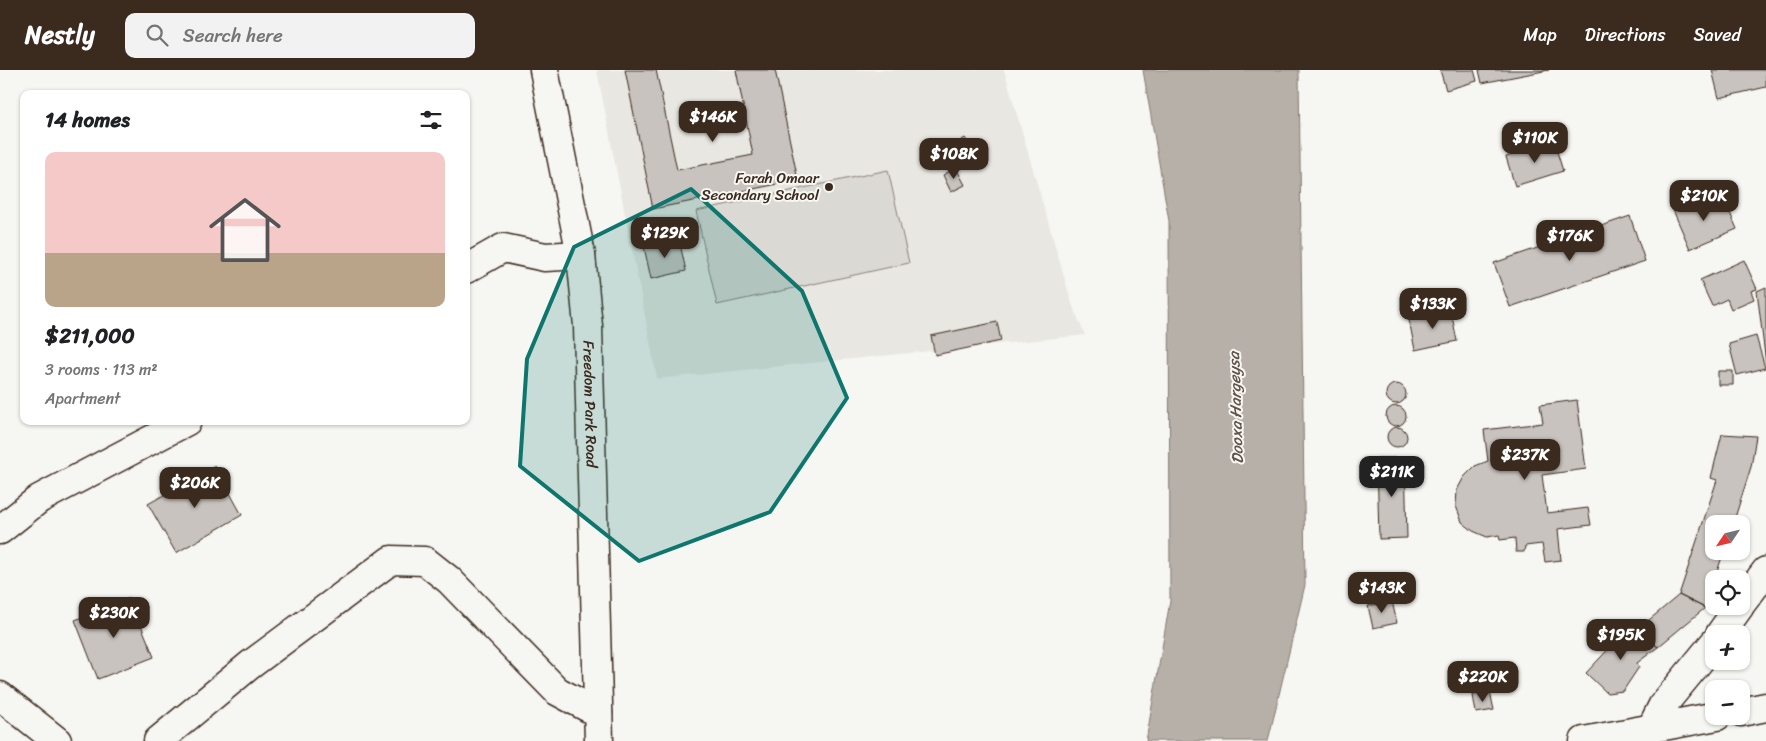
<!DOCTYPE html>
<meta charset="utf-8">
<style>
:root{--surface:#fff;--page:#f2f2f2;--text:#202124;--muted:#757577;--line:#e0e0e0;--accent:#3b2a1e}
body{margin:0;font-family:Sriracha,sans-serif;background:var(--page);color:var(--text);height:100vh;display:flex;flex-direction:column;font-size:19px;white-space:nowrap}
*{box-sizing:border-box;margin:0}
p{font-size:16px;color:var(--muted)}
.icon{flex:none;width:28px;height:28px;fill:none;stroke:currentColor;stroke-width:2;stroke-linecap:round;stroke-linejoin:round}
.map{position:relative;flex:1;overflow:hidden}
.side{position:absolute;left:20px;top:20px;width:450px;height:335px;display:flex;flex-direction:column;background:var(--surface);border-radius:10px;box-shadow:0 1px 4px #0004}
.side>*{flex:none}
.needle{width:32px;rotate:235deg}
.controls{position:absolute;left:1705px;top:445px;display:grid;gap:10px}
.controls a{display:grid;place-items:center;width:45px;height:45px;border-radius:10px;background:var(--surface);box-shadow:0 1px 4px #0004;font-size:25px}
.price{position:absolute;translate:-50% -42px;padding:0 11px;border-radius:10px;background:var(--accent);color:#fff;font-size:16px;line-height:32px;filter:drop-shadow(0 1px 2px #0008)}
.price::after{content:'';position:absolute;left:50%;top:30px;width:15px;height:11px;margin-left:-8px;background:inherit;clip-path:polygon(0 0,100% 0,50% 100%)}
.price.on{background:#222;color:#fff}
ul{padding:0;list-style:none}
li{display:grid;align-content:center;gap:10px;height:265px;padding:0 25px}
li+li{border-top:1px solid var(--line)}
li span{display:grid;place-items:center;height:155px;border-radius:10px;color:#555}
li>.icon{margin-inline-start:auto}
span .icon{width:90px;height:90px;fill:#fffc;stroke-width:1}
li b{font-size:21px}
h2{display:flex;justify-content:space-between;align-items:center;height:60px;padding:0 25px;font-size:21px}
header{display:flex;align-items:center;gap:30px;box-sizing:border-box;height:70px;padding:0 25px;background:var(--accent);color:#fff}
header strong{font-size:24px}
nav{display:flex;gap:28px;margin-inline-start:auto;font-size:18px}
.search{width:350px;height:45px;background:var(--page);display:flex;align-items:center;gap:12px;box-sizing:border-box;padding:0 18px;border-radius:10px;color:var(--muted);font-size:19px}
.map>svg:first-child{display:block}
.built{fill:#e8e7e2}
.green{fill:#dad9d3;stroke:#8a8278}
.water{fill:#b6b0a9;stroke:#857a71}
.building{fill:#c8c3be;stroke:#3b2a1e}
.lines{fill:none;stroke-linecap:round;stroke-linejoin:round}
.minor-casing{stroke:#3b2a1e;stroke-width:31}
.tertiary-casing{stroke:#3b2a1e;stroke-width:31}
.secondary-casing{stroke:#3b2a1e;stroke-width:31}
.minor{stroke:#f6f6f2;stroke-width:28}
.tertiary{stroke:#f6f6f2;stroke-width:28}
.secondary{stroke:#f6f6f2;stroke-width:28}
.marked{fill:#0f766e;fill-opacity:0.2;stroke:#0f766e;stroke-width:4;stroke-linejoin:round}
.poi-dot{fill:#3b2a1e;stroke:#f6f6f2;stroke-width:2}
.labels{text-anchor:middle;stroke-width:4;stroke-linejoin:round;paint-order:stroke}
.poi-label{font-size:15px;fill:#3b2a1e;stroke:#f6f6f2;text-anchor:end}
.street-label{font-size:15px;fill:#3b2a1e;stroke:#f6f6f2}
.water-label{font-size:16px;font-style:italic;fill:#605248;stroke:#f6f6f2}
</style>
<header>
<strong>Nestly</strong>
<div class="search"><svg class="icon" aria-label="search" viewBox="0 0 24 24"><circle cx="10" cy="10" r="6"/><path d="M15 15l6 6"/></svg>Search here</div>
<nav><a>Map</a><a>Directions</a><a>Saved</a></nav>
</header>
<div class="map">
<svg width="1766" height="671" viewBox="0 0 1766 671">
<rect width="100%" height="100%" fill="#f6f6f2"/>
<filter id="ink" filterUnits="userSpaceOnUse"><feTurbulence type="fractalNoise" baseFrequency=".02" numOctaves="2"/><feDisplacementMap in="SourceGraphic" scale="10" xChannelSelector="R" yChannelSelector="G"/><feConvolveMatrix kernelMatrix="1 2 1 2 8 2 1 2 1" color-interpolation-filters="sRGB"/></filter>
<g filter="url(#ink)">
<path class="built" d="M597 0H1004L1072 234 1085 265 657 309Z"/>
<path class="green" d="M888 100 909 193 717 235 696 141Z"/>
<path class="water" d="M1143 0H1299L1305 515 1268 671H1146L1170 531 1169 151Z"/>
<path class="building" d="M625 0H656L677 100 753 85 736 0H775L798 110 653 139Z
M1440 0H1474L1477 11 1446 20Z
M1479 0H1549L1482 13Z
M1712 0H1766V17L1719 28Z
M965 68 974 83 962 90 954 75Z
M1554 72 1563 101 1515 116 1506 87Z
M956 98 965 115 951 122 943 105Z
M1709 125 1716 140 1727 136 1737 159 1690 179 1673 140Z
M1630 146 1645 191 1510 237 1494 193Z
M679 169 686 201 651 209 644 177Z
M1744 190 1757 219 1751 221 1754 229 1731 239 1727 229 1712 236 1700 210Z
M1766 217V294L1757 221Z
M1451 241 1457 271 1415 280 1409 250Z
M997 252 1001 271 935 285 931 266Z
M1756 266 1765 298 1737 305 1729 274Z
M1718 301H1733V315H1718Z
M1386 324a10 10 0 1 1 20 0a10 10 0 1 1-20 0Z
M1577 330 1586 399 1542 405 1547 443 1588 438 1591 455 1558 459 1561 490 1545 492 1542 474 1525 476 1524 482H1516L1515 468 1500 470 1499 465 1487 467 1473 461 1462 452 1456 436 1457 420 1464 407 1475 396 1488 391 1484 360 1543 353 1540 335Z
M1386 346a10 10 0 1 1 20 0a10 10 0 1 1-20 0Z
M1387 367a10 10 0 1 1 20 0a10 10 0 1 1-20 0Z
M1722 364 1756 366 1751 397 1733 454H1714V481H1724L1705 538 1679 525 1717 410 1711 408Z
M1377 388H1405L1407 468 1379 469Z
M215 396 242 445 176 483 148 434Z
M1679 525 1705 538 1658 577 1637 560Z
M130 528 154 587 98 609 75 550Z
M1392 531 1397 553 1373 558 1368 536Z
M1631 555 1658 577 1637 593 1639 597 1623 621 1607 623 1586 603Z
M1490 622 1494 640 1476 643 1473 625Z"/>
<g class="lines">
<g class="minor-casing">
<path id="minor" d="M466 199 503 178 545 187 581 185
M0 460 39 429 187 351
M0 626 57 671
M158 671 250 595 391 490 425 491 449 510 557 621 598 643"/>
</g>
<g class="tertiary-casing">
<g id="tertiary">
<path id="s1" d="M544 0 581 185 588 256 599 671"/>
</g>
</g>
<g class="secondary-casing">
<path id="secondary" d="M1741 534 1766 501
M1720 564 1740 536
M1741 642 1766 637
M1651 659 1663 635 1714 573
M1584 671 1717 646"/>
</g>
<use href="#minor" class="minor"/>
<use href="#tertiary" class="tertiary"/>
<use href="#secondary" class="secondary"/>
</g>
</g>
<path class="marked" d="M691 119 802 221 847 328 770 442 639 491 520 396 527 289 574 177Z"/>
<circle class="poi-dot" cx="829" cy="117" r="5"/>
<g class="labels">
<g class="poi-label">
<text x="819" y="113">Farah Omaar<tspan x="819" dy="17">Secondary School</tspan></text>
</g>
<g class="street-label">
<text dy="5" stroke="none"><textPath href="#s1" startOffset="338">Freedom Park Road</textPath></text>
</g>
<g class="water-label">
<text transform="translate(1235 338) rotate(-92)" y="6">Dooxa Hargeysa</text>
</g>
</g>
</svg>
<div class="controls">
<a><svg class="needle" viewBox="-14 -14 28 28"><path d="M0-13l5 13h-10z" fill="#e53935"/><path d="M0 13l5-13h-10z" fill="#757577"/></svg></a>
<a><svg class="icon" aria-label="locate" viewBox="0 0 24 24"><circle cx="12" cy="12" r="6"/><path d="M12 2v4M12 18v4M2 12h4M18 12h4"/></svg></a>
<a>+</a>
<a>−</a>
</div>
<b class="price" style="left:713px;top:73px">$146K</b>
<b class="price" style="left:1535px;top:94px">$110K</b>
<b class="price" style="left:954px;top:110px">$108K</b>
<b class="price" style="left:1704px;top:152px">$210K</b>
<b class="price" style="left:665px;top:189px">$129K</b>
<b class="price" style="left:1570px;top:192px">$176K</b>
<b class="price" style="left:1433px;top:260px">$133K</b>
<b class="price" style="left:1525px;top:411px">$237K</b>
<b class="price on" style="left:1392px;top:428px">$211K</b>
<b class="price" style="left:195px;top:439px">$206K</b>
<b class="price" style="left:1382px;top:544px">$143K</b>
<b class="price" style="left:114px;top:569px">$230K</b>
<b class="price" style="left:1621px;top:591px">$195K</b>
<b class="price" style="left:1483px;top:633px">$220K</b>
<section class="side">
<h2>14 homes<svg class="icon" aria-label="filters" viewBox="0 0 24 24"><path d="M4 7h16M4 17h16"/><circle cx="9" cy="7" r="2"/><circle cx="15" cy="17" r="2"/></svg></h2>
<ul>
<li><span style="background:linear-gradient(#f6c9c9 65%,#b9a48a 0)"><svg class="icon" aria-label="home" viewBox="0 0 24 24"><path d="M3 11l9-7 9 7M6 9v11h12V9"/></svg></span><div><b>$211,000</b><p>3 rooms · 113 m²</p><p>Apartment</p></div></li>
</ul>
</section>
</div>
